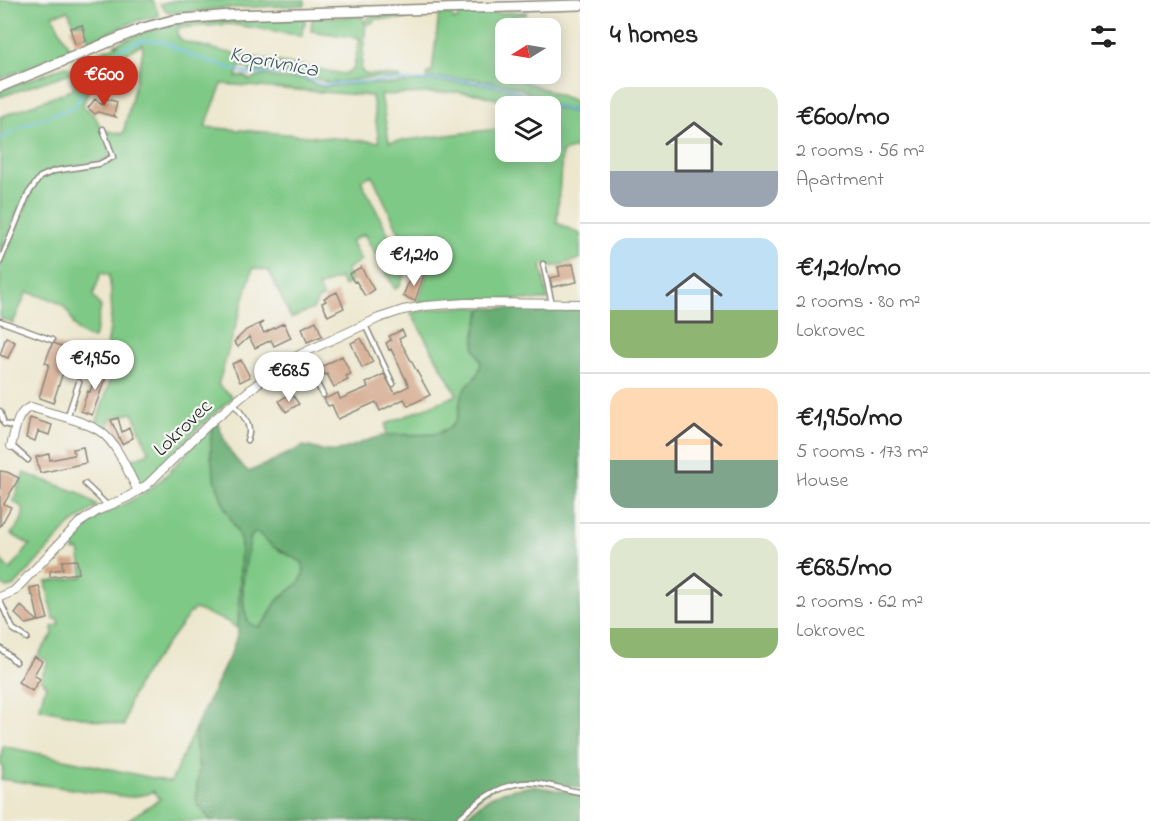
<!DOCTYPE html>
<meta charset="utf-8">
<style>
:root{--surface:#fff;--page:#f2f2f2;--text:#222;--muted:#767676;--line:#e0e0e0;--accent:#c8321e}
body{margin:0;font-family:"Indie Flower",sans-serif;background:var(--page);color:var(--text);height:100vh;display:flex;flex-direction:column;font-size:22px;white-space:nowrap}
*{box-sizing:border-box;margin:0}
p{font-size:20px;color:var(--muted)}
.icon{flex:none;width:33px;height:33px;fill:none;stroke:currentColor;stroke-width:2;stroke-linecap:round;stroke-linejoin:round}
.map{position:relative;flex:1;overflow:hidden}
.sheet{display:flex;flex-direction:column;background:var(--surface);width:570px}
.sheet>*{flex:none}
.needle{width:39px;rotate:259deg}
.tools{position:absolute;left:495px;top:18px;display:grid;gap:12px}
.tools a{display:grid;place-items:center;width:66px;height:66px;border-radius:12px;background:var(--surface);box-shadow:0 3px 15px #0003;font-size:30px}
.price{position:absolute;translate:-50% -51px;padding:0 14px;border-radius:21px;background:#fff;color:#222;font-size:20px;line-height:39px;filter:drop-shadow(0 2px 3px #0008)}
.price::after{content:'';position:absolute;left:50%;top:36px;width:18px;height:14px;margin-left:-9px;background:inherit;clip-path:polygon(0 0,100% 0,50% 100%)}
.price.on{background:var(--accent);color:#fff}
ul{padding:0;list-style:none}
li{display:flex;align-items:center;gap:18px;height:150px;padding:0 30px}
li+li{border-top:2px solid var(--line)}
li span{display:grid;place-items:center;flex:none;width:168px;height:120px;border-radius:18px;color:#555}
li>.icon{margin-inline-start:auto}
span .icon{width:72px;height:72px;fill:#fffc;stroke-width:1}
li b{font-size:26px}
h2{display:flex;justify-content:space-between;align-items:center;height:72px;padding:0 30px;font-size:26px}
main{display:flex;flex:1;min-height:0}
.map>svg:first-child{display:block}
.green{fill:#7fc986;stroke:#557a58;stroke-width:1.5;fill-rule:evenodd}
.forest{fill:#67ad73;stroke:#496c4f;stroke-width:1.5;fill-rule:evenodd}
.lines{fill:none;stroke-linecap:round;stroke-linejoin:round}
.stream{stroke:#70c1eb;stroke-width:2}
.building{fill:#d3a587}
.service-casing{stroke:#8c897c;stroke-width:7}
.minor-casing{stroke:#8c897c;stroke-width:10}
.tertiary-casing{stroke:#8c897c;stroke-width:12}
.service{stroke:#fff;stroke-width:4}
.minor{stroke:#fff;stroke-width:8}
.tertiary{stroke:#fff;stroke-width:9}
.labels{text-anchor:middle;stroke-width:4.5;stroke-linejoin:round;paint-order:stroke}
.street-label{font-size:21px;fill:#2b2b2b;stroke:#f6f6f2}
.water-label{font-size:22px;font-style:italic;fill:#405865;stroke:#f6f6f2}
</style>
<main>
<div class="map">
<svg width="580" height="821" viewBox="0 0 580 821">
<rect width="100%" height="100%" fill="#f6f6f2"/>
<filter id="ink" filterUnits="userSpaceOnUse"><feTurbulence type="fractalNoise" baseFrequency=".0167" numOctaves="2"/><feDisplacementMap in="SourceGraphic" scale="12" xChannelSelector="R" yChannelSelector="G"/><feConvolveMatrix kernelMatrix="1 2 1 2 8 2 1 2 1" color-interpolation-filters="sRGB"/></filter>
<filter id="wash" filterUnits="userSpaceOnUse"><feTurbulence type="fractalNoise" baseFrequency=".008" numOctaves="4" result="noise"/><feDisplacementMap in="SourceGraphic" scale="24" xChannelSelector="R" yChannelSelector="G"/><feGaussianBlur stdDeviation="1.35" result="paint"/><feColorMatrix in="noise" values="0 0 0 0 0 0 0 0 0 0 0 0 0 0 0 0 0 1.4 0 .05"/><feComposite in="paint" operator="in"/></filter>
<g filter="url(#wash)">
<rect width="100%" height="100%" fill="#ece7cd"/>
<path class="green" d="M0 0H153L159 16 136 21 89 41 83 23 74 24 68 11 52 15 71 51 0 79Z
M176 0H305V5L229 8 170 13 165 10 160 4Z
M527 12 526 15 513 16 515 28H506V74H521L523 81 580 103V110L567 109 542 101 522 89 503 84 473 79 427 78V73L432 72 439 14H451L454 20H457L459 14Z
M407 15 406 19H375L372 23 366 24 361 70 365 74 400 76V79L369 78 329 83 306 75 266 71 252 73C248 69 245 65 239 67L236 77 245 76 249 80 265 75 283 79 303 78 317 86 325 87 359 83 393 84 427 81 472 83 502 87 520 92 548 106H521L478 94 455 92 381 95 389 142 505 128 506 152H550L551 107 580 114V147L562 152 557 223 580 234V259L552 267 545 264 541 265 548 300 468 299 417 303 428 272 417 268 415 273 406 272 400 285 395 289 364 234 351 241 361 260 346 270 352 282 344 286 340 278 318 287 323 298 318 300 313 309 291 318 269 271 253 268 218 385 233 397 199 427 148 481 143 483 138 480 128 461 149 453 133 413 109 419V431L96 424 115 366 103 362C111 335 114 303 109 275L101 273 93 296 101 307 94 339C66 331 78 320 63 306 55 298 37 296 27 292L13 323 0 318V268L35 185 41 179 54 172 98 166 117 159 107 131 123 134 143 51 142 44 109 64 104 65 94 76 83 105C86 110 93 113 96 118 102 129 109 144 111 156L104 160C87 165 69 165 52 170 25 177 10 232 0 256V117L74 89 70 73 0 97V91L66 66 68 69 74 68V62L78 60 118 45 115 44 141 33 177 24 230 19 305 18V25H303L302 36 231 24 178 28 177 34 182 41 226 52 344 74 353 70 360 38 311 31 312 18 362 16 364 23 370 16ZM222 84 372 96 379 142 205 127ZM372 175 413 262 405 267 361 180Z
M468 307 482 308 477 326 474 346 481 362 480 370 478 376 462 394 458 418 449 428 435 434 386 435V424L457 395 411 313 439 308Z
M212 428C208 460 214 480 226 510 232 522 239 531 241 544L238 629 226 621 195 609 190 613 141 678 129 703 124 726 39 708 46 685 41 678 48 662 38 655 53 634 52 627 59 625 58 619H53L46 582 83 577 79 550 74 551 72 536C92 515 120 509 144 493 168 478 185 453 204 433Z
M24 473 80 493 97 506 69 526 20 580 14 586 7 588 0 583V559L10 570 30 545 11 534C18 527 25 517 23 508L13 501Z
M257 532 273 547 302 562C310 583 289 588 278 600 270 609 270 621 258 627L249 624C239 603 243 556 252 534Z
M196 726 195 738 199 769 196 795 198 805 212 821H126L160 799 153 791 148 794 129 797 1 779 3 767 0 765 3 746 171 782Z"/>
<path class="forest" d="M482 308 580 310V788C553 784 523 775 497 786 480 794 466 809 452 821H212L198 805 196 799 199 769 195 738 196 726 232 651 238 632 241 544C239 531 232 522 226 510 214 480 208 460 212 428L218 423C226 446 230 456 249 472L304 446C315 448 326 453 336 451 354 448 371 436 389 435 408 433 431 439 448 429 462 420 457 405 463 392 470 377 478 383 481 361 480 357 475 353 475 348 473 335 478 320 482 308ZM257 532 273 547 302 562C310 583 289 588 278 600 270 609 270 621 258 627L249 623C237 598 245 566 250 540L252 535Z
M533 786 580 794V821H460C487 797 496 790 533 786Z"/>
<g class="lines">
<path class="stream" d="M0 139 22 126 74 107 96 70 106 60 122 48 143 40 161 41 192 56 252 75 267 73 304 77 322 85 359 82 420 80 468 81 492 84 510 88 543 103 580 113"/>
</g>
<g id="blocks">
<path class="building" d="M82 25 86 41 75 44 70 28Z
M104 98 117 102 114 115 116 117 98 112 95 114 88 108 95 99 102 105Z
M573 264 577 282 552 287 550 278 560 276 558 267Z
M361 267 374 290 365 296 356 281 354 282 349 274Z
M417 271 424 275 415 301 403 296 410 279 413 280Z
M337 292 344 308 328 316 322 303 326 301 324 298Z
M316 321 322 336 307 342 302 328Z
M263 322 260 326 264 333 284 323 291 338 274 346 271 340 255 348 249 337 238 347 234 342 246 330Z
M402 330 405 336 399 339 430 395 408 406 404 399 380 411 376 402 338 419 332 405 328 406 324 399 338 393 340 399 368 387 366 383 384 374 395 393 409 386 391 349 389 350 386 343 391 340 389 336Z
M6 337 15 342 8 358 0 355Z
M361 338 373 362 362 368 351 343Z
M54 343 82 355 76 373 64 369 53 403 39 398 49 364 45 363 52 344Z
M342 356 351 374 346 376 348 380 334 387 327 374 325 375 321 367Z
M241 360 250 377 240 382 232 364Z
M98 366 109 369 92 415 81 411 88 391 90 392Z
M291 393 299 404 286 412 279 401Z
M30 418 52 425 49 435 38 431 35 441 26 438Z
M118 418 122 432 129 428 133 438 122 444 111 420Z
M83 447 86 463 40 473 36 457 49 454 50 460 74 455 73 449Z
M0 471 7 472 19 478 4 504 11 507 0 527Z
M77 560 79 573 50 577V571L63 569 62 561Z
M39 586 48 619 39 621 33 595H31L30 588Z
M21 606 31 615 38 621 26 624 15 614Z
M34 656 42 661 34 675 40 679 32 691 18 682Z"/>
</g>
</g>
<g filter="url(#ink)">
<use href="#blocks" fill-opacity="0" stroke="#8c897c" stroke-width="1.5"/>
<g class="lines">
<g class="service-casing">
<path id="service" d="M0 262 28 194 40 177 54 171 99 164 113 157 103 129
M543 264 552 304
M0 321 52 340
M365 325 393 384
M302 355 323 395
M234 404C242 414 254 426 247 440
M0 411 4 424 15 427
M67 418 79 382
M12 446 28 460
M85 484 107 505
M0 601 13 629 27 638
M0 648 16 662
M456 821C479 800 501 781 534 783 549 784 565 790 580 792"/>
</g>
<g class="minor-casing">
<path id="minor" d="M11 446C15 433 16 411 31 407 52 414 83 420 101 432 117 443 129 474 138 491
M0 597 14 591 79 523 99 510 128 497 147 485 211 422 273 371 301 354 379 318 403 310 425 306 465 303 580 304"/>
</g>
<g class="tertiary-casing">
<path id="tertiary" d="M0 87 143 28 173 20 230 15 580 5"/>
</g>
<use href="#service" class="service"/>
<use href="#minor" class="minor"/>
<use href="#tertiary" class="tertiary"/>
</g>
</g>
<g class="labels">
<g class="street-label">
<text transform="translate(182 427) rotate(-44)" y="7">Lokrovec</text>
</g>
<g class="water-label">
<text transform="translate(274 60) rotate(11)" y="8">Koprivnica</text>
</g>
</g>
</svg>
<div class="tools">
<a><svg class="needle" viewBox="-14 -14 28 28"><path d="M0-13l5 13h-10z" fill="#e53935"/><path d="M0 13l5-13h-10z" fill="#767676"/></svg></a>
<a><svg class="icon" aria-label="layers" viewBox="0 0 24 24"><path d="M12 4l9 5-9 5-9-5zM3 14l9 5 9-5"/></svg></a>
</div>
<b class="price on" style="left:104px;top:107px">€600</b>
<b class="price" style="left:414px;top:287px">€1,210</b>
<b class="price" style="left:95px;top:391px">€1,950</b>
<b class="price" style="left:289px;top:403px">€685</b>
</div>
<section class="sheet">
<h2>4 homes<svg class="icon" aria-label="filters" viewBox="0 0 24 24"><path d="M4 7h16M4 17h16"/><circle cx="9" cy="7" r="2"/><circle cx="15" cy="17" r="2"/></svg></h2>
<ul>
<li><span style="background:linear-gradient(#dfe7d0 70%,#9aa5b1 0)"><svg class="icon" aria-label="home" viewBox="0 0 24 24"><path d="M3 11l9-7 9 7M6 9v11h12V9"/></svg></span><div><b>€600/mo</b><p>2 rooms · 56 m²</p><p>Apartment</p></div></li>
<li><span style="background:linear-gradient(#bfe0f5 60%,#8fb573 0)"><svg class="icon" aria-label="home" viewBox="0 0 24 24"><path d="M3 11l9-7 9 7M6 9v11h12V9"/></svg></span><div><b>€1,210/mo</b><p>2 rooms · 80 m²</p><p>Lokrovec</p></div></li>
<li><span style="background:linear-gradient(#ffd9b3 60%,#7fa58c 0)"><svg class="icon" aria-label="home" viewBox="0 0 24 24"><path d="M3 11l9-7 9 7M6 9v11h12V9"/></svg></span><div><b>€1,950/mo</b><p>5 rooms · 173 m²</p><p>House</p></div></li>
<li><span style="background:linear-gradient(#dfe7d0 75%,#8fb573 0)"><svg class="icon" aria-label="home" viewBox="0 0 24 24"><path d="M3 11l9-7 9 7M6 9v11h12V9"/></svg></span><div><b>€685/mo</b><p>2 rooms · 62 m²</p><p>Lokrovec</p></div></li>
</ul>
</section>
</main>
